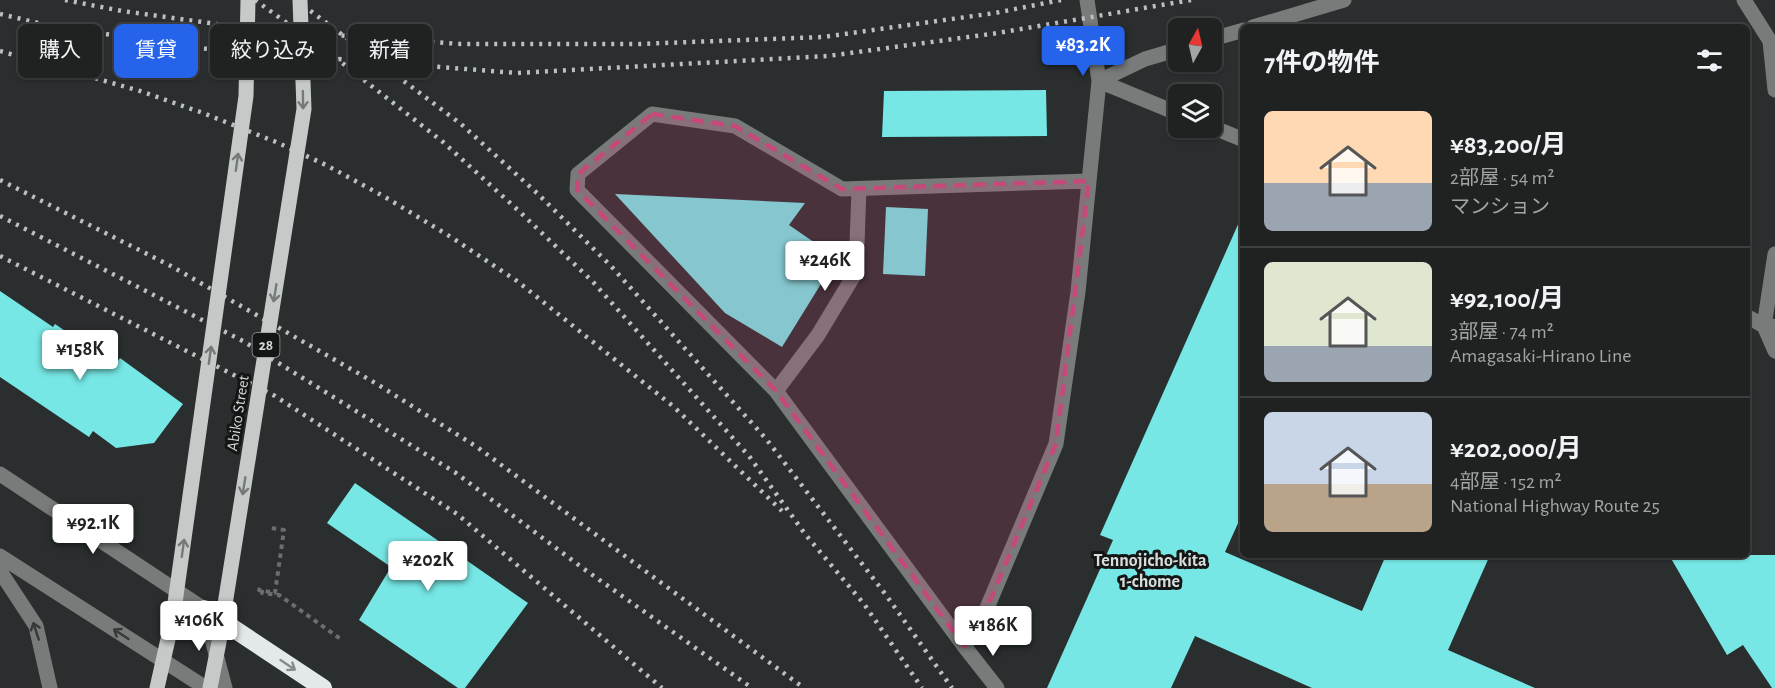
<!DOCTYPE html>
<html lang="ja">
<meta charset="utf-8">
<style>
:root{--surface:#202222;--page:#282a2a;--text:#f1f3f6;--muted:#a2a4a5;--line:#3d3f40;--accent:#2563eb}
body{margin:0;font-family:"Alegreya Sans","Noto Sans JP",sans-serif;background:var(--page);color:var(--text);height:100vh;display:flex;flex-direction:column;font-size:22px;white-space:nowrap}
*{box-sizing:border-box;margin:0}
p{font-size:20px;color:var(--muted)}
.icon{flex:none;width:33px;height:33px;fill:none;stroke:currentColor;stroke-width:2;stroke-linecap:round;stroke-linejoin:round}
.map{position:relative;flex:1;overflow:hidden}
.side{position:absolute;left:1240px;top:24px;width:510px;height:534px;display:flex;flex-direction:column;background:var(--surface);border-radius:9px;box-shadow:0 2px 4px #0004,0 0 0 2px var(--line)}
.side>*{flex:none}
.hud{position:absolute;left:18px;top:24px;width:570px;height:54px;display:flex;gap:12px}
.needle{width:39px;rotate:8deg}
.fabs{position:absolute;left:1168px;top:18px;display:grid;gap:12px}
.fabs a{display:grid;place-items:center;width:54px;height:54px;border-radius:9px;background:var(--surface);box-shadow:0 2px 4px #0004,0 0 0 2px var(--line);font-size:30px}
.price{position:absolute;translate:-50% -51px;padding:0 14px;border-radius:6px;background:#fff;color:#222;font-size:20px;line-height:39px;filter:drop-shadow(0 2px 3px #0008)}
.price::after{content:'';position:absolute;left:50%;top:36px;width:18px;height:14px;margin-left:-9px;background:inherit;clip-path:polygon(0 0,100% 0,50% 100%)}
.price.on{background:var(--accent);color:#fff}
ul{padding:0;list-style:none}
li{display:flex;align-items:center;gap:18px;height:150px;padding:0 24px}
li+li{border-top:2px solid var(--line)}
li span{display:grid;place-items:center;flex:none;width:168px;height:120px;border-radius:9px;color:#555}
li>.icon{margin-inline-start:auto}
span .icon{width:72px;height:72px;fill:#fffc;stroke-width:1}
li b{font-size:26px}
h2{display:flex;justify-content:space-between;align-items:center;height:72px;padding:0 24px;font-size:26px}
.tag{padding:0 21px;border-radius:9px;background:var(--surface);box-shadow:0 2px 4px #0004,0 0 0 2px var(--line);font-size:21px;line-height:54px}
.tag.on{background:var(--accent);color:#fff}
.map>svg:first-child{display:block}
.building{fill:#76e7e4}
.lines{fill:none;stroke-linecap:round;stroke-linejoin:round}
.path{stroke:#6b6e6e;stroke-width:4;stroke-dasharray:4.5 4.5;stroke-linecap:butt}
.minor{stroke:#797b7b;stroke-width:15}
.highway{stroke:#e3e9e8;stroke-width:18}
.rail{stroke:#bdc0c0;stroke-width:4.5;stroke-dasharray:3 6;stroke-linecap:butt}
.major-bridge{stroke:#c5cac9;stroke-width:15}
.oneway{stroke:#757978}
.oneway2{stroke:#373939}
.oneway3{stroke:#868a8a}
.marked{fill:#c7487a;fill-opacity:0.2;stroke:#c7487a;stroke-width:4.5;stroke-dasharray:12 8;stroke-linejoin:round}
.labels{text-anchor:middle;stroke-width:6;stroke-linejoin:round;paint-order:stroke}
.shield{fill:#141616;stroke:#9c9e9e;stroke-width:1.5}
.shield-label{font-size:15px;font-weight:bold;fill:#d6d9d9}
.street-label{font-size:16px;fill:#d6d9d9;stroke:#141616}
.neighbourhood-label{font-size:18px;font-weight:bold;fill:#d7dcdc;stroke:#141616}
</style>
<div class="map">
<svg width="1775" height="688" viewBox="0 0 1775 688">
<rect width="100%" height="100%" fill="#2a2e2e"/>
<path class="building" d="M1046 90 1047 136 882 137 884 91Z
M615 194 805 203 789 225 837 258 782 347 725 313Z
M886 207 928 209 925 276 883 274Z
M1244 211V510L1225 552 1362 611 1386 555H1490L1448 650 1535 688H1312L1195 636 1171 688H1047L1113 540 1100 535Z
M0 291 53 327 55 324 115 365 120 358 183 404 154 443 116 448 93 431 89 437 0 377Z
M355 483 528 603 465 688H458L359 620 391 567 327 523Z
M1669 555H1775V688H1772L1743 645 1727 655Z"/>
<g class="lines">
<path class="path" d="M260 588 259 590 275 593 284 530 271 528V530
M262 590V593L279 595 342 640"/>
<path class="minor" d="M1087 0 1099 81 1179 114
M1744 0 1770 41 1775 90
M1253 27 1344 0
M1212 39 1244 30
M1212 127 1244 140
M1089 181 842 189 735 126 652 114 578 174 577 190 776 391 964 646 979 627 1056 444 1078 292 1099 81 1145 59 1179 49
M1775 254 1764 326 1775 351
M1748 317 1764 326H1772
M776 391 818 335 856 272 859 189
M0 474 204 609 225 688
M0 556 206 688
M0 571 36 626 50 688
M964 646 997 688"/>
<path class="highway" d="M204 609 323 688"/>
<path class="rail" d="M65 0 122 11 217 24 321 34 461 44H638L823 37 995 13 1061 0
M255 0 341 62 443 142 520 212 593 282 749 456 805 534 864 604 922 688
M296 0 461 124 538 194 611 266 767 440 886 595 952 688
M0 14 47 25 196 48 517 73 828 56 998 33 1191 0
M0 51 140 91 203 113 276 142 326 165 385 197 451 237 517 281 674 407 782 511
M0 180 171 266 377 384 477 447 804 688
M0 216 243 341 456 473 584 569 752 688
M0 256 275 396 457 514 662 688"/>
<path class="major-bridge" d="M157 688 173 617 246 96 248 0
M210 688 219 642 304 109 300 0"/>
</g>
<defs><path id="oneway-shaft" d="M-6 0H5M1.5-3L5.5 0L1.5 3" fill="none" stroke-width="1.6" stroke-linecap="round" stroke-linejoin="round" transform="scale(1.5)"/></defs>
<g class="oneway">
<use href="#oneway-shaft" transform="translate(303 100) rotate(89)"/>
<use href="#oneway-shaft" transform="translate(237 162) rotate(-82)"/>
<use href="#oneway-shaft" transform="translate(275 293) rotate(99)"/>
<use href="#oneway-shaft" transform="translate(210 355) rotate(-82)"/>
<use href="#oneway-shaft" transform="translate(244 486) rotate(99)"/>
<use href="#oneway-shaft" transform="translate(183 548) rotate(-82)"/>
</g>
<g class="oneway2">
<use href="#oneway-shaft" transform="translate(36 631) rotate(-108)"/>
<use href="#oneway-shaft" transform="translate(121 634) rotate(-147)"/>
</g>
<use class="oneway3" href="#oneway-shaft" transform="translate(288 665) rotate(34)"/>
<path class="marked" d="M652 114 735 126 842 189 1089 181 1056 444 979 627 964 646 776 391 577 190 578 174Z"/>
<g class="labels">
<rect class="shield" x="252.5" y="333" width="27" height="24" rx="4.5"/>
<g class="shield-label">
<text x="266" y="350">28</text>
</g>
<g class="street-label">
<text transform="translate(237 413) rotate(-81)" y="6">Abiko Street</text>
</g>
<g class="neighbourhood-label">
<text x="1150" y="566">Tennojicho-kita<tspan x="1150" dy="21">1-chome</tspan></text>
</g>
</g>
</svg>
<div class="fabs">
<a><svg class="needle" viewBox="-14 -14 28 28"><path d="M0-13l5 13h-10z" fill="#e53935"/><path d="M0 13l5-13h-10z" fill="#a2a4a5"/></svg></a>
<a><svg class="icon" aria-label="layers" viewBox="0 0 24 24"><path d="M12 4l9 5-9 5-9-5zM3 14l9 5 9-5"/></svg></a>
</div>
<b class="price on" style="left:1083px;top:77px">¥83.2K</b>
<b class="price" style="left:825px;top:292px">¥246K</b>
<b class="price" style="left:80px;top:381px">¥158K</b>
<b class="price" style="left:93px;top:555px">¥92.1K</b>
<b class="price" style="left:428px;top:592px">¥202K</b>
<b class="price" style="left:199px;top:652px">¥106K</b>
<b class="price" style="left:993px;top:657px">¥186K</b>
<div class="hud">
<a class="tag">購入</a>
<a class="tag on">賃貸</a>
<a class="tag">絞り込み</a>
<a class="tag">新着</a>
</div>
<section class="side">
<h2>7件の物件<svg class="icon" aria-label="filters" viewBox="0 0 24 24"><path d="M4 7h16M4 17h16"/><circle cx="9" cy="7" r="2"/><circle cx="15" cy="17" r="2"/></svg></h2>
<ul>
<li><span style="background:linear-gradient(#ffd9b3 60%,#9aa5b1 0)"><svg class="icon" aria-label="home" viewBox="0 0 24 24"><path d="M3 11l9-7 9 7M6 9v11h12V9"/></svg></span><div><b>¥83,200/月</b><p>2部屋 · 54 m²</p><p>マンション</p></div></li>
<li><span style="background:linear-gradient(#dfe7d0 70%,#9aa5b1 0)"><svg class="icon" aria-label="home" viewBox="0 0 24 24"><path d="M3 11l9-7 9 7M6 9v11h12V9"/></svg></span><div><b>¥92,100/月</b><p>3部屋 · 74 m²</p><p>Amagasaki-Hirano Line</p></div></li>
<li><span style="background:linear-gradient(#c9d6e8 60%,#b9a48a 0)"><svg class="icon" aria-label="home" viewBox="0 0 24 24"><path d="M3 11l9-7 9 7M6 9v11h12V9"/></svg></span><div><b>¥202,000/月</b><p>4部屋 · 152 m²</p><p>National Highway Route 25</p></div></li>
</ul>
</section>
</div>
